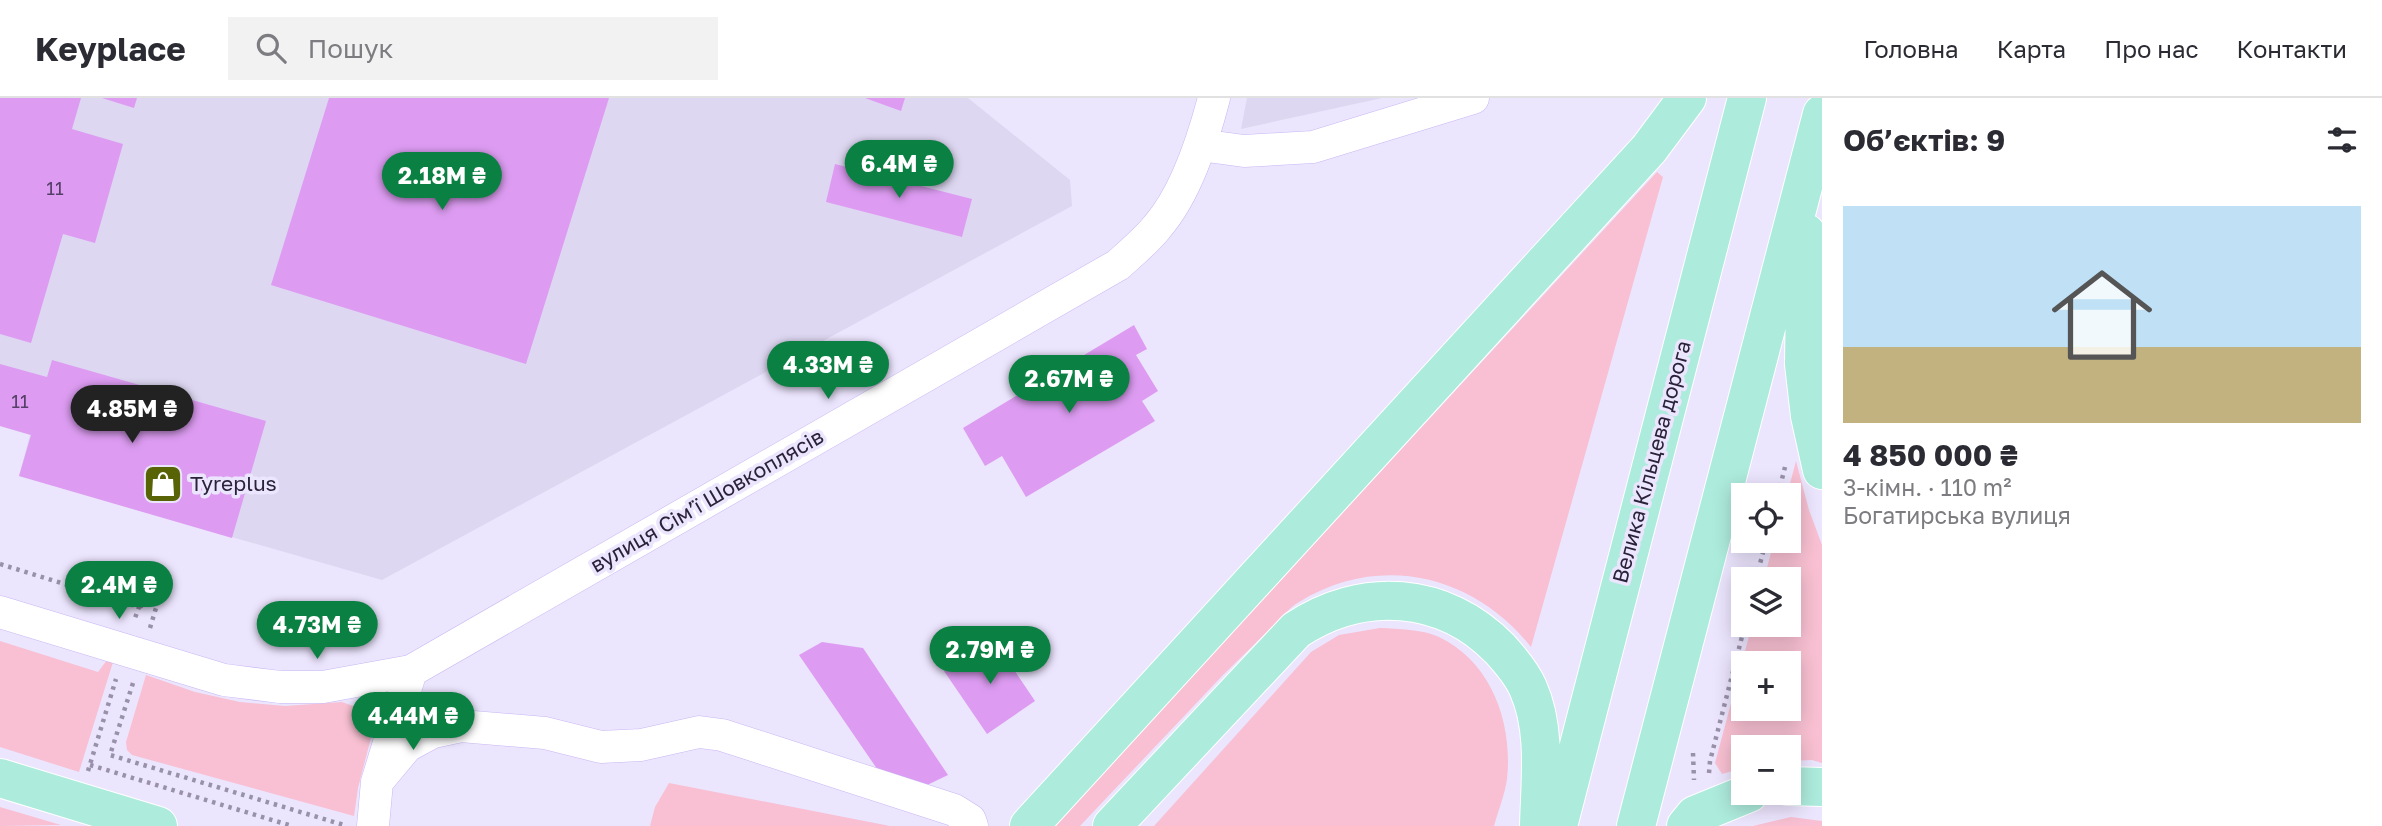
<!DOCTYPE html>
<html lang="uk">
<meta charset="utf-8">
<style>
:root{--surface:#fff;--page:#f2f2f3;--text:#2b2b33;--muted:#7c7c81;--line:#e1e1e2;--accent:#0b8043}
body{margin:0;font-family:"Golos Text",sans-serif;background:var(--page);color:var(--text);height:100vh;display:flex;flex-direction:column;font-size:26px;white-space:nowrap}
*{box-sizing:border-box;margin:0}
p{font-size:23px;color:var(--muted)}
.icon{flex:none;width:38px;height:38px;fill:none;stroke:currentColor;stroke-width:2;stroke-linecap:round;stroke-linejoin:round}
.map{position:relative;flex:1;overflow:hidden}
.sheet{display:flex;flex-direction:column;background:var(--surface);width:560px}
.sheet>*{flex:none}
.fabs{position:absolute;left:1731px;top:385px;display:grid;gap:14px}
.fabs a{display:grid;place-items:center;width:70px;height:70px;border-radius:0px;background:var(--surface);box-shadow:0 4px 18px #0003;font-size:35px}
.price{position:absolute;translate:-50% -60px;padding:0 16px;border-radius:24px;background:var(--accent);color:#fff;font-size:23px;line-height:46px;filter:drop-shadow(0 2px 4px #0008)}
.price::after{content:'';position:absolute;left:50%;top:42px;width:21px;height:16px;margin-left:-10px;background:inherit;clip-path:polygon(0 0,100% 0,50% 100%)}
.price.on{background:#222;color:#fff}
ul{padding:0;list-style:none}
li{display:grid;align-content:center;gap:14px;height:371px;padding:0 21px}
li+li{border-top:2px solid var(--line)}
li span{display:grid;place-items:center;height:217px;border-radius:0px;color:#555}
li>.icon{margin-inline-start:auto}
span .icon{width:126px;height:126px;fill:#fffc;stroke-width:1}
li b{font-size:30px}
h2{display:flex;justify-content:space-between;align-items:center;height:84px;padding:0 21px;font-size:30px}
header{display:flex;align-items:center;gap:42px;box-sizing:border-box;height:98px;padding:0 35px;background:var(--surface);border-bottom:2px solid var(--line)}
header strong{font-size:33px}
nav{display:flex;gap:38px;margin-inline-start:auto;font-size:24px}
.search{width:490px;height:63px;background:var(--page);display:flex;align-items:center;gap:18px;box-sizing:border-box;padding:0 24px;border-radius:0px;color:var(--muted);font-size:26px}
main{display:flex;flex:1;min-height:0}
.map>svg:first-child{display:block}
.built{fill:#ded7f2}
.green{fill:#f8c0d2;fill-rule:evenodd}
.building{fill:#dd9cf2}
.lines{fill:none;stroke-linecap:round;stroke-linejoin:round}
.minor-casing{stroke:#c8b7f3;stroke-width:33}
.major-casing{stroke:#fff;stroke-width:40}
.path{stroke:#9891a9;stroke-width:4.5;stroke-dasharray:3.5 5;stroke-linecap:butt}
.minor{stroke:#fff;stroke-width:32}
.major{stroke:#adebdd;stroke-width:38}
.labels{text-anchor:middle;stroke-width:7;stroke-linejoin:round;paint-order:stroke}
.number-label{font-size:18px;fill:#564067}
.street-label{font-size:21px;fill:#292239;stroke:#ece5fe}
.poi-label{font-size:21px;fill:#292239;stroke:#ece5fe;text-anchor:start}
</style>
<header>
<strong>Keyplace</strong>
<div class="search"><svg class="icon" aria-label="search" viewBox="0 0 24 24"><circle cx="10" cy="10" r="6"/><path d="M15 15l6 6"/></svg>Пошук</div>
<nav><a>Головна</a><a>Карта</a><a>Про нас</a><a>Контакти</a></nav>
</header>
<main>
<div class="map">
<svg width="1822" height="728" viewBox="0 0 1822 728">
<rect width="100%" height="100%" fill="#ece5fe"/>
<path class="built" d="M0 0H968L1070 82 1072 108 382 482 19 378 30 337 0 328Z
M1247 0H1382L1241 31Z"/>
<path class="green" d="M1657 74 1663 79 1531 549C1474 477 1380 454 1299 504 1290 509 1283 518 1276 525 1258 543 1240 560 1222 578 1175 628 1127 678 1080 728H1054Z
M1796 363 1809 412 1822 447V665L1812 662 1789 663 1788 649H1743V670L1722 676 1715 665 1752 527H1788V481H1764L1774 443H1788V397H1787ZM1788 565V611H1743V565Z
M1380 530C1399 531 1421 531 1439 539 1492 564 1513 626 1507 681 1505 696 1498 713 1494 728H1154L1311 554 1339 537Z
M0 543 98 574 107 562 113 564 79 674 0 649Z
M146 577 195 594 240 604 285 608 342 604 356 609 368 619 373 632 358 690 354 718 132 657 127 652 126 644Z
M669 685 890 728H650L655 709Z
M0 709 61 727 0 728Z
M1791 719 1822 723V728H1753Z"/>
<path class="building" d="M0 0H81L72 31 123 46 95 145 63 136 31 245 0 236Z
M102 0H137L134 10Z
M329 0H609L526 266 271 187Z
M865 0H905L901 13Z
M835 66 972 101 962 139 826 104Z
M1134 227 1147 251 1136 257 1158 293 1142 303 1155 323 1026 399 1002 358 985 368 963 330Z
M52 262 266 323 232 440 19 378 31 337 0 328V266L47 279Z
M992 539 1035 603 987 636 944 573Z
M822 544 863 550 948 677 923 689 884 681 799 557Z"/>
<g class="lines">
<g class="minor-casing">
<path id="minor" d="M1200 47 1244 53 1313 49 1473 0
M0 514 224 582 280 589H323L411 573 1118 167C1131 155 1146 143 1157 129 1186 96 1203 42 1214 0
M377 684 407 648 433 634 461 628 545 635 601 649 641 647 699 634 722 637 954 712 970 722 972 728
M373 728 377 684 411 573"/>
</g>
<g class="major-casing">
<path id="major" d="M1806 135 1804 266 1810 318 1822 372
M0 680 158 728
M1788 688 1822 689
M1029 728 1649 51 1687 0
M1112 728 1296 532C1362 488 1444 493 1500 551 1510 562 1522 576 1528 590 1547 632 1540 684 1539 728
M1558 728 1747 0
M1636 728 1822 16
M1686 728 1695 717 1749 695"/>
</g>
<path class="path" d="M1778 397 1785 369
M0 466 139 509 134 523
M1756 481 1766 443
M139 509 158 501
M150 530 159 500
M133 585 110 657 344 727
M1693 655 1694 682
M90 667 292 728
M88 673 116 581
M1709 675 1710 663 1745 527"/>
<use href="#minor" class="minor"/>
<use href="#major" class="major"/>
</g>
<defs>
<g id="shop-square" transform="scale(2.0125)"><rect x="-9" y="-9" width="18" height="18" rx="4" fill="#586305" stroke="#ece5fe"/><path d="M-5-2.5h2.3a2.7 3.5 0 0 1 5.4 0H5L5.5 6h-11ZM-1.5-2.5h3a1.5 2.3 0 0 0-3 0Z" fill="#fff"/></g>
</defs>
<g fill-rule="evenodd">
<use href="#shop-square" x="163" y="386"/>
</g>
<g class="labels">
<g class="number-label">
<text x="55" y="97">11</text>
<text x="20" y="310">11</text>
</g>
<g class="street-label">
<text transform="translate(1652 364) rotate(-75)" y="7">Велика Кільцева дорога</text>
<text transform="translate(707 403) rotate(-30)" y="7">вулиця Сімʼї Шовкоплясів</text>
</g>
<g class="poi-label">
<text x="190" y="393">Tyreplus</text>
</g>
</g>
</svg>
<div class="fabs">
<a><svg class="icon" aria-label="locate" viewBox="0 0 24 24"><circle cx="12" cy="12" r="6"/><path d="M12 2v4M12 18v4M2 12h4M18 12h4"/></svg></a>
<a><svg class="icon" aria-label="layers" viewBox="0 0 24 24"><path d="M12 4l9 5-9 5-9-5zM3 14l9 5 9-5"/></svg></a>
<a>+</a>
<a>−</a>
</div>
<b class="price" style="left:899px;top:102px">6.4M ₴</b>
<b class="price" style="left:442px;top:114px">2.18M ₴</b>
<b class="price" style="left:828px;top:303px">4.33M ₴</b>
<b class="price" style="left:1069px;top:317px">2.67M ₴</b>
<b class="price on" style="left:132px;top:347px">4.85M ₴</b>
<b class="price" style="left:119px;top:523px">2.4M ₴</b>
<b class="price" style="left:317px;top:563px">4.73M ₴</b>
<b class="price" style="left:990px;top:588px">2.79M ₴</b>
<b class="price" style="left:413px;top:654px">4.44M ₴</b>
</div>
<section class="sheet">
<h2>Об’єктів: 9<svg class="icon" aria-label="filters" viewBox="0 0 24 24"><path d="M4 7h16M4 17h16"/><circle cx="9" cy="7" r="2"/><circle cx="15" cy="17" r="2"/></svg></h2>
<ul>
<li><span style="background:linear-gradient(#bfe0f5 65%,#c2b280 0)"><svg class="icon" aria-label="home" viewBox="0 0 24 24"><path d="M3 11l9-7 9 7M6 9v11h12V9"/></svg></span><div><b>4 850 000 ₴</b><p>3-кімн. · 110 m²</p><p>Богатирська вулиця</p></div></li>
</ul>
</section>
</main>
